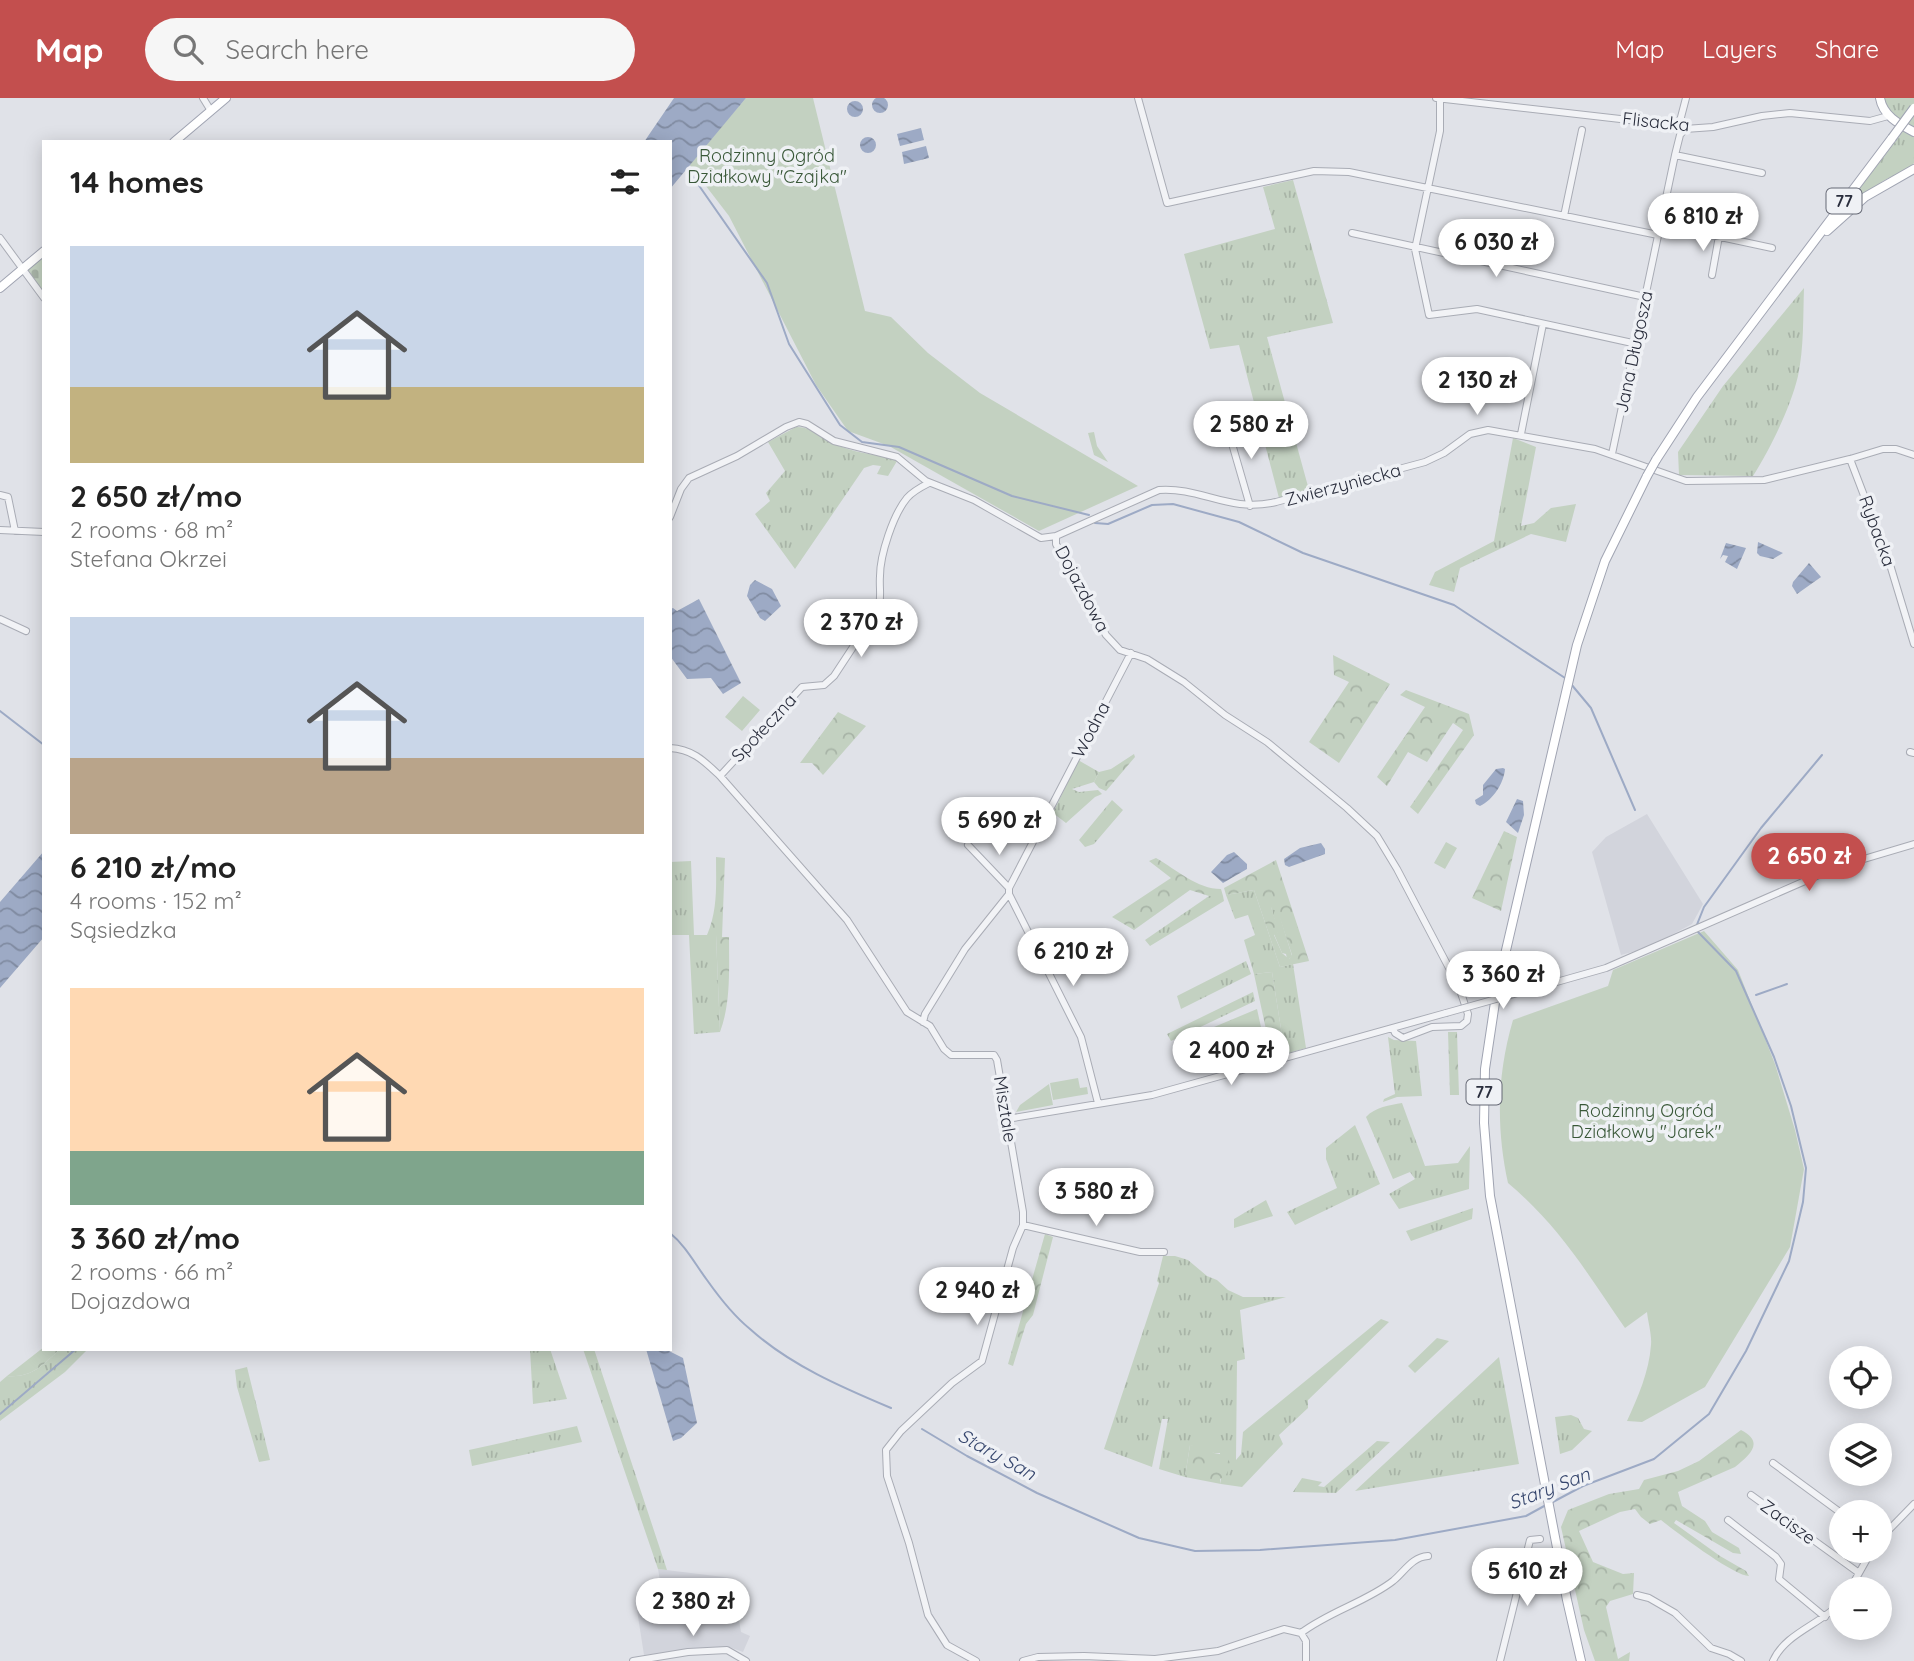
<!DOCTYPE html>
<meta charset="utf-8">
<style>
:root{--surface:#fff;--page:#f6f6f6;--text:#222;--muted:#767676;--accent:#c34f4e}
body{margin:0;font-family:Quicksand,sans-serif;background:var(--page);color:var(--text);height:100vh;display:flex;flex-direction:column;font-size:26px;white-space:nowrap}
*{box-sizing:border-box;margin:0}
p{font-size:23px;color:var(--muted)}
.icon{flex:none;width:38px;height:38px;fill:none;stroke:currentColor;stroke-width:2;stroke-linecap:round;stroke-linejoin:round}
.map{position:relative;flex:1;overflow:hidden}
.side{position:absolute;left:42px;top:42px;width:630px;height:1211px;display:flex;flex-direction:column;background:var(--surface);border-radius:0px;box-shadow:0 4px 18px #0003}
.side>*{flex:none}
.buttons{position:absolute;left:1829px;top:1248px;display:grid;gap:14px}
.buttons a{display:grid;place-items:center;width:63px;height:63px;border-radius:50%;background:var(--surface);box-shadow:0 4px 18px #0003;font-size:35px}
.price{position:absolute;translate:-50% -60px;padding:0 16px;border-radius:24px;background:#fff;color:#222;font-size:23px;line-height:46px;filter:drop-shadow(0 2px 4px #0008)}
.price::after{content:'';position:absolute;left:50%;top:42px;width:21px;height:16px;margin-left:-10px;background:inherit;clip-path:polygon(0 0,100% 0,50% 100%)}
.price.on{background:var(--accent);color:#fff}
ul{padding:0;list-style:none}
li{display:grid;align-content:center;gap:14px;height:371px;padding:0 28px}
li span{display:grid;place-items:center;height:217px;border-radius:0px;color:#555}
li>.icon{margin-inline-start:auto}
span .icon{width:126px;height:126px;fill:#fffc;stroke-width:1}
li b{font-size:30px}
h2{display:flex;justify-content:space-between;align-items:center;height:84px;padding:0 28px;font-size:30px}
header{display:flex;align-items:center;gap:42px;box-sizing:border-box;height:98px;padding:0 35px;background:var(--accent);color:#fff}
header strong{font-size:33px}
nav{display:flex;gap:38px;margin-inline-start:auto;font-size:24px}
.search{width:490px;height:63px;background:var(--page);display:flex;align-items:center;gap:18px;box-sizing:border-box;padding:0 24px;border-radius:38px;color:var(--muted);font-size:26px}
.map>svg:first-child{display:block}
.built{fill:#d2d4dc}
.grass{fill:url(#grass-tufts)}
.forest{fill:url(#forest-crowns);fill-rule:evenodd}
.cemetery{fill:url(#cemetery-stones)}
.green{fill:#c3d1c1}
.water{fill:url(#water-waves)}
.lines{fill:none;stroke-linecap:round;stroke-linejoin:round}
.stream{stroke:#9daac5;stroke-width:2}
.minor-casing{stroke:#a9acb5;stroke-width:8}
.major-casing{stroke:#a0a4b2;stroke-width:10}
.minor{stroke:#f2f3f6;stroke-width:6}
.major{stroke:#fff;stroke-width:8}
.minor-bridge-casing{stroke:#a9acb5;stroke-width:8;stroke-linecap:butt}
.major-bridge-casing{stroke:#a0a4b2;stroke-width:10;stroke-linecap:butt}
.minor-bridge{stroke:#f2f3f6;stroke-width:6}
.major-bridge{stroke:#fff;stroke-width:8}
.labels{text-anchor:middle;stroke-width:7;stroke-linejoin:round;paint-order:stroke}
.shield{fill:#eff1f5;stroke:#656874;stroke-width:2}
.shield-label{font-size:16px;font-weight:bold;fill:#2a2e3d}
.street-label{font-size:18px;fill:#2a2e3d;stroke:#eff1f5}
.park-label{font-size:18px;fill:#395838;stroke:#eff1f5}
.water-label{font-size:19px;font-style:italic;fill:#37476e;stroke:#eff1f5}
</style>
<header>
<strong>Map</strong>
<div class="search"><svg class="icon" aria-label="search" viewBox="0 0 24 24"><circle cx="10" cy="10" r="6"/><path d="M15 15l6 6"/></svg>Search here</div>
<nav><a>Map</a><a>Layers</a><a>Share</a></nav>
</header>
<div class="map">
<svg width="1914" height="1563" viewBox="0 0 1914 1563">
<defs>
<pattern id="grass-tufts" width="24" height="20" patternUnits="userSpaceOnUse" patternTransform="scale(1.75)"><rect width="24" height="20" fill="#c3d1c1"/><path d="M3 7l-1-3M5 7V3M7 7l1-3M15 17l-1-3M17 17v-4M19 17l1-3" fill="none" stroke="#a8b4a7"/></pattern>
<pattern id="forest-crowns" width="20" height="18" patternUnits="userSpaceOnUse" patternTransform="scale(1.75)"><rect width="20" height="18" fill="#c3d1c1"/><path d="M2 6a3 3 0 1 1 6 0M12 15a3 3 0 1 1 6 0" fill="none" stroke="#a8b4a7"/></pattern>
<pattern id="cemetery-stones" width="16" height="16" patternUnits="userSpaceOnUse" patternTransform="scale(1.75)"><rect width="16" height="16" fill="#c3d1c1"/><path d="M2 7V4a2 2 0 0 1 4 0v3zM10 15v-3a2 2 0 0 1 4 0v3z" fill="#a8b4a7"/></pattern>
<pattern id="water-waves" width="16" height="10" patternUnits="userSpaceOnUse" patternTransform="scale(1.75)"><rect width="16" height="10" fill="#9daac5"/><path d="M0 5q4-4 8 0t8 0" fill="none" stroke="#808ba1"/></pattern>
</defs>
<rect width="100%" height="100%" fill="#e0e2e8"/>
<path class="built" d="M1647 716 1703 806 1692 826 1647 850 1621 857 1592 754 1606 739Z
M658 1471 732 1480 741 1534 750 1538 743 1554 729 1549 644 1557 637 1512 666 1517Z"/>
<path class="grass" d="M1884 0H1914V31L1889 14Z
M1904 32 1914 39V65L1912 68 1883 83 1844 111Z
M1293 82 1333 225 1267 239 1309 392 1279 400 1239 247 1210 251 1184 156 1275 131 1263 89Z
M1804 190C1803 219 1804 250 1798 278 1791 308 1770 352 1753 378L1679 377 1678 354 1723 288Z
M796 329C814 328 825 344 842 349 860 356 879 356 897 363L888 378 877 376 881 368 873 367 864 370 795 471 755 416 770 403 766 395 785 373 768 344Z
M1513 340 1536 349 1521 428 1534 425 1551 410 1576 406 1566 444 1531 436 1460 470 1454 494 1429 487 1435 474 1494 443Z
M1078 662 1099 674 1094 684 1072 691 1079 694 1098 692 1102 696 1095 699 1066 725 1053 715Z
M1112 702 1123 712 1094 746 1085 749 1079 742Z
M691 763 694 837H716L720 934 694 936 689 837H670V764Z
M1271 789 1292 858 1289 861H1287L1286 856 1282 855 1274 836 1278 834 1271 809Z
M1254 792 1280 869 1293 866 1306 950 1285 956 1272 874 1254 876 1244 842 1255 837 1248 817 1235 821 1226 797Z
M1209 798H1223L1224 803 1150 848 1145 842Z
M1513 858 1521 890 1505 895Z
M1246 863 1251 876 1181 911 1177 898Z
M1253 894 1255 903 1171 943 1167 936Z
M1257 911 1261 929 1182 964 1177 956 1218 937 1214 929Z
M1388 939 1394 942 1416 943 1422 998 1397 999 1383 1004 1384 1001 1395 996Z
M1402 1005 1425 1068 1458 1065 1470 1048 1469 1091 1399 1111 1389 1096 1415 1081 1410 1074 1393 1081 1366 1019C1375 1009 1390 1007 1402 1005Z
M1355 1027 1380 1086 1295 1127 1287 1114 1337 1090 1326 1061V1050Z
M1266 1102 1273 1118 1234 1130V1121Z
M1473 1110 1472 1121 1411 1143 1406 1133Z
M1163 1158H1175L1188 1162 1207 1178 1217 1182 1228 1192 1243 1199H1286L1240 1212 1245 1261 1237 1263 1236 1362 1241 1356 1243 1334 1381 1221 1389 1224 1308 1302V1310L1279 1337 1283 1346 1242 1389 1221 1386 1220 1355H1214L1190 1347 1185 1379 1159 1371 1168 1321H1162L1152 1369 1104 1351 1159 1185 1157 1183Z
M1437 1240 1449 1243 1415 1275 1408 1268Z
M60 1251H88L65 1274 0 1323V1284L7 1278C32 1280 43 1267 60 1251Z
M530 1251H550L567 1301 533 1306Z
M583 1251H594L667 1472 658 1471Z
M1499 1259 1519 1366 1355 1393Z
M247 1269 270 1362 259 1364 237 1289 235 1272Z
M1571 1317 1578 1320 1584 1331 1592 1333 1572 1352 1560 1356 1555 1319Z
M577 1328 582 1344 472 1368 469 1352Z
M1377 1343 1390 1344 1336 1395 1293 1394 1302 1380 1322 1384 1318 1388 1324 1389Z"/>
<path class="forest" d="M1333 557 1390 586 1339 665 1309 644 1349 584 1334 577Z
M1406 592 1469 616 1474 637 1418 716 1410 709 1463 632 1453 625 1427 664 1408 654 1387 688 1377 679 1425 609 1400 597Z
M838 614 866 628 823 677 812 665H800Z
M1134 656 1135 659 1106 693 1099 690 1094 684 1099 674 1111 671Z
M1504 733 1517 739 1501 813 1472 800Z
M716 759 725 760 722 839H729C729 870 731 905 720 934L716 837H707C718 811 716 787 716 759Z
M1156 760C1177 772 1197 791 1221 791L1223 798H1209L1190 792 1134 832 1112 819 1171 780 1149 763Z
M1276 762 1309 863 1280 869 1254 792 1226 797 1224 790ZM1271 793 1292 857 1289 861 1282 855 1274 837 1279 834 1271 809Z
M1272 874 1285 956 1277 958 1267 936 1254 876Z
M1448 934H1457L1459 997H1450Z
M1045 1136 1053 1139 1033 1217 1026 1226 1013 1268 1008 1266Z
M44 1249V1251H60C43 1267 32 1280 7 1278Z
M1741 1332C1765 1344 1750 1357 1735 1369L1678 1394 1682 1408 1705 1423 1712 1434 1739 1450 1741 1456 1733 1455 1676 1422 1674 1425 1720 1458 1746 1473 1749 1478C1734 1478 1676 1434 1661 1422L1650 1426 1641 1419 1635 1411 1620 1414 1579 1433 1593 1464 1623 1476 1634 1475 1633 1496 1610 1503 1606 1509 1618 1561 1630 1554 1629 1563H1595L1584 1532 1561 1429 1568 1412 1609 1396 1639 1391 1644 1382 1678 1373 1699 1363Z
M1190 1347 1203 1348 1214 1355 1225 1357 1231 1366 1226 1377 1220 1381 1221 1386 1185 1379Z"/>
<path class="cemetery" d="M44 158V197L24 173Z"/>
<path class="green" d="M746 0H813L865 213 891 219 928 255 980 295 1138 388 1039 433 889 348 848 333 816 287 729 118 689 66Z
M1094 334 1097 348 1108 364 1094 357 1088 335Z
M743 598 760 612 742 633 725 619Z
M1446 744 1457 750 1445 771 1434 765Z
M1704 833 1738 872 1775 966 1795 1032 1804 1071 1790 1149 1705 1289 1642 1324 1627 1323C1638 1299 1649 1274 1651 1247 1652 1237 1648 1224 1647 1214L1625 1230C1587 1175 1560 1129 1508 1085 1496 1030 1497 976 1513 922L1608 888 1613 872Z
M1078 980 1080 990 1087 989 1088 996 1053 1002 1050 985Z
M1049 986 1053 1007 1016 1014 1020 1007Z"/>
<path class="water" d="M872 7a8 8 0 1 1 16 0a8 8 0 1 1-16 0Z
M674 0H746L670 91V44H644Z
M847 11a8 8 0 1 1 16 0a8 8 0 1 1-16 0Z
M921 30 924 42 900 48 897 36Z
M860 47a8 8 0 1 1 16 0a8 8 0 1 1-16 0Z
M926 48 929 60 904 66 902 54Z
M1758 444 1783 455 1773 461 1760 458 1757 455Z
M1726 445 1746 450 1737 471 1725 464 1728 458 1723 457 1720 461Z
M1809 465 1821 479 1797 496 1792 488 1793 484Z
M755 482 772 491 781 508 765 523 760 520 747 498 750 487Z
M699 501 741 585 723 596 711 580 687 581 670 558V511L673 510 677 513Z
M1503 670 1505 671C1504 685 1493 702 1480 708L1476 706 1475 702 1483 697V687L1496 671Z
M1517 701 1523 703 1524 717 1518 735 1506 724Z
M1321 745 1325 751V756L1289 769 1285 767 1284 761 1300 750Z
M44 753V839L0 890V804Z
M1234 754 1247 766V771L1223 785 1211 774 1227 757Z
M646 1251H665L683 1260 697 1325 681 1340 673 1343Z"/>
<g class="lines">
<path class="stream" d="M686 69 767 185 789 246 840 327 862 344 899 349 1012 398 1089 417
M1095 425 1108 426 1152 407 1173 406 1239 424 1303 455 1454 507 1565 580
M1571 586 1591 610 1635 712
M0 613 44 647
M1696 829 1704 809 1761 730 1822 657
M1756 897 1787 886
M670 1135C686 1148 695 1166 707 1182 719 1199 734 1218 750 1231 790 1267 841 1289 891 1310
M0 1316 76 1251
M922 1331 967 1358 1037 1395 1139 1440 1195 1453 1260 1452 1395 1442 1526 1418 1546 1407
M1551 1405 1583 1388 1654 1361 1709 1316 1746 1253 1789 1163 1803 1104 1806 1070 1791 1008 1774 959 1736 873 1698 834"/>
<g class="minor-casing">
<path id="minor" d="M203 0 211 13
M1138 0 1167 105 1314 73 1349 74 1658 137
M1436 0 1664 26 1680 23 1685 31
M1440 2V33L1415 151 1429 217 1477 211 1637 246
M1680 23 1686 0
M1685 31 1713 29 1762 18 1790 15 1870 23 1888 18
M1675 57 1762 75
M1564 118 1582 32
M1660 126 1772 150
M1352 135 1645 199
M0 140 44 200
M1712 177 1719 138
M1226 325 1250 408
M1521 336 1543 226
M1612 356 1675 57 1680 37 1685 31
M1850 361 1888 460 1914 546
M0 397 8 399 15 433
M670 419 681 391 689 380 737 358 786 329 799 324 807 326 834 343 897 359 926 383 974 402 1041 440 1056 438V446L1106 537 1120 552 1147 561 1184 584 1225 617 1267 644 1347 710 1377 738 1397 771 1459 889 1468 916 1467 923 1461 928 1432 929 1403 940 1395 935 1393 930
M0 432 44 434
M1056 438 1159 392C1202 389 1228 415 1276 404L1425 364 1444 355 1470 336 1488 332 1595 351 1686 383 1764 382 1850 361 1883 351H1896L1914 357
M0 521 26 533
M670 650C693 651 705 664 720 678L847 822 907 914 930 928 944 951 951 957H994L997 962 1023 1114V1127L1013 1150 982 1263 952 1285 901 1333 886 1352 887 1378 909 1445 928 1517 947 1547 976 1563
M1910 654 1914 655
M720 678 802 589 824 587 834 578 878 511C882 500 879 490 880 478 880 457 893 417 907 400 913 393 921 389 929 385
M968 747 1009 790
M1009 796 1081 939 1098 1005
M1553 885 1606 870 1837 769 1914 746
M923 924 925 916 965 851 1009 796V790L1131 555
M1007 1021 1152 997 1446 915
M1023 1127 1140 1154H1164
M1773 1365 1841 1415
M1751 1397 1859 1475
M1728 1422 1776 1459 1781 1466 1779 1481 1825 1519
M1880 1441 1914 1406
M1850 1491 1872 1452
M1637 1497 1649 1500 1675 1515 1711 1550 1729 1556 1741 1563
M1301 1535C1330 1513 1366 1504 1393 1483 1405 1473 1412 1459 1428 1458
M633 1563 688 1554 727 1552 746 1563
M1023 1563 1038 1559 1084 1558 1155 1561 1218 1553 1284 1531 1301 1535 1306 1543V1563
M1500 1563 1530 1442 1540 1441
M1773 1563C1785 1535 1822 1526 1841 1504"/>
</g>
<g class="major-casing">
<path id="major" d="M1880 0C1883 18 1899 26 1914 34
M174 44 226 0
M1827 133 1865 99 1914 71
M0 190 44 153
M1656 362 1697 299 1892 40
M1581 1563 1567 1502 1490 1098 1484 1025 1485 971 1497 891 1577 547 1605 463 1647 378"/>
</g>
<use href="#minor" class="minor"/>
<use href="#major" class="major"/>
<g class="minor-bridge-casing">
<path id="minor-bridge" d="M1446 915 1553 885"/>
</g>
<g class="major-bridge-casing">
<path id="major-bridge" d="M1892 40 1914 10
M1647 378 1656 362"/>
</g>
<use href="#minor-bridge" class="minor-bridge"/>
<use href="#major-bridge" class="major-bridge"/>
</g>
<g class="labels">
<g class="shield">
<rect x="1826.5" y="90.5" width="35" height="25" rx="5"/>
<rect x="1466.5" y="981.5" width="35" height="25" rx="5"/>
</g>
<g class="shield-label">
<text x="1844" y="109">77</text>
<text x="1484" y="1000">77</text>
</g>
<g class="street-label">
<text transform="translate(1656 24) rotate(6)" y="6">Flisacka</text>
<text transform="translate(1634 254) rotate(-78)" y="6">Jana Długosza</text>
<text transform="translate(1343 387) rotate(-15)" y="6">Zwierzyniecka</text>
<text transform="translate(1877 433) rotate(70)" y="6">Rybacka</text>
<text transform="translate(1082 491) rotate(62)" y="6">Dojazdowa</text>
<text transform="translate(764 630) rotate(-47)" y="6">Społeczna</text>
<text transform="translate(1091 632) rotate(-62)" y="6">Wodna</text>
<text transform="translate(1005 1011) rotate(81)" y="6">Misztale</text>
<text transform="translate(1788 1424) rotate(36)" y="6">Zacisze</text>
</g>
<g class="park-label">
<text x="767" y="64">Rodzinny Ogród<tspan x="767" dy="21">Działkowy "Czajka"</tspan></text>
<text x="1646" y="1019">Rodzinny Ogród<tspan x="1646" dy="21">Działkowy "Jarek"</tspan></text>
</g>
<g class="water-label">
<text transform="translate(997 1356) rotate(29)" y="7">Stary San</text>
<text transform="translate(1549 1390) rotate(-21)" y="7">Stary San</text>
</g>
</g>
</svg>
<div class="buttons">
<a><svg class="icon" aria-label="locate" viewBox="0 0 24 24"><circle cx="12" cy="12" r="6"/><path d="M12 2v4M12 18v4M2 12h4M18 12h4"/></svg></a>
<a><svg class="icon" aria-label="layers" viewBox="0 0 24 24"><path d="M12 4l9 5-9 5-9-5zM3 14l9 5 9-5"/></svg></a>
<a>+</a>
<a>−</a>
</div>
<b class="price" style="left:1703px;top:155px">6 810 zł</b>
<b class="price" style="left:1496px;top:181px">6 030 zł</b>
<b class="price" style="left:1477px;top:319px">2 130 zł</b>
<b class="price" style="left:1251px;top:363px">2 580 zł</b>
<b class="price" style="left:861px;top:561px">2 370 zł</b>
<b class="price" style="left:999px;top:759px">5 690 zł</b>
<b class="price on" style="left:1809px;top:795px">2 650 zł</b>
<b class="price" style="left:1073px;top:890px">6 210 zł</b>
<b class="price" style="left:1503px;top:913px">3 360 zł</b>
<b class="price" style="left:1231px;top:989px">2 400 zł</b>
<b class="price" style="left:1096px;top:1130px">3 580 zł</b>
<b class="price" style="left:977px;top:1229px">2 940 zł</b>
<b class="price" style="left:1527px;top:1510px">5 610 zł</b>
<b class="price" style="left:693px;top:1540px">2 380 zł</b>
<section class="side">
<h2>14 homes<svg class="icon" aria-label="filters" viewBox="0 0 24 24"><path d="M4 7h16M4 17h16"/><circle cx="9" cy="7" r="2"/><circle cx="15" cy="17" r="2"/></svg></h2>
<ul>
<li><span style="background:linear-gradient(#c9d6e8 65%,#c2b280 0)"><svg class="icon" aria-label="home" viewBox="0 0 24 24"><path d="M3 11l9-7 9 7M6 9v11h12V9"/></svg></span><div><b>2 650 zł/mo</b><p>2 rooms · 68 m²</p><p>Stefana Okrzei</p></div></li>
<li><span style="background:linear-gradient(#c9d6e8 65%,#b9a48a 0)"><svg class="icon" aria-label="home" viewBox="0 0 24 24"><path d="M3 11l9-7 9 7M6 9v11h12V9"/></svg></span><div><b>6 210 zł/mo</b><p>4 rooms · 152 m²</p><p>Sąsiedzka</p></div></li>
<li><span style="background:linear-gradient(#ffd9b3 75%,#7fa58c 0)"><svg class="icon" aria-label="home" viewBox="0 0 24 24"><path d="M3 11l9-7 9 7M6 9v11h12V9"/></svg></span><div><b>3 360 zł/mo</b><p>2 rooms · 66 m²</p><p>Dojazdowa</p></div></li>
</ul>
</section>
</div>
